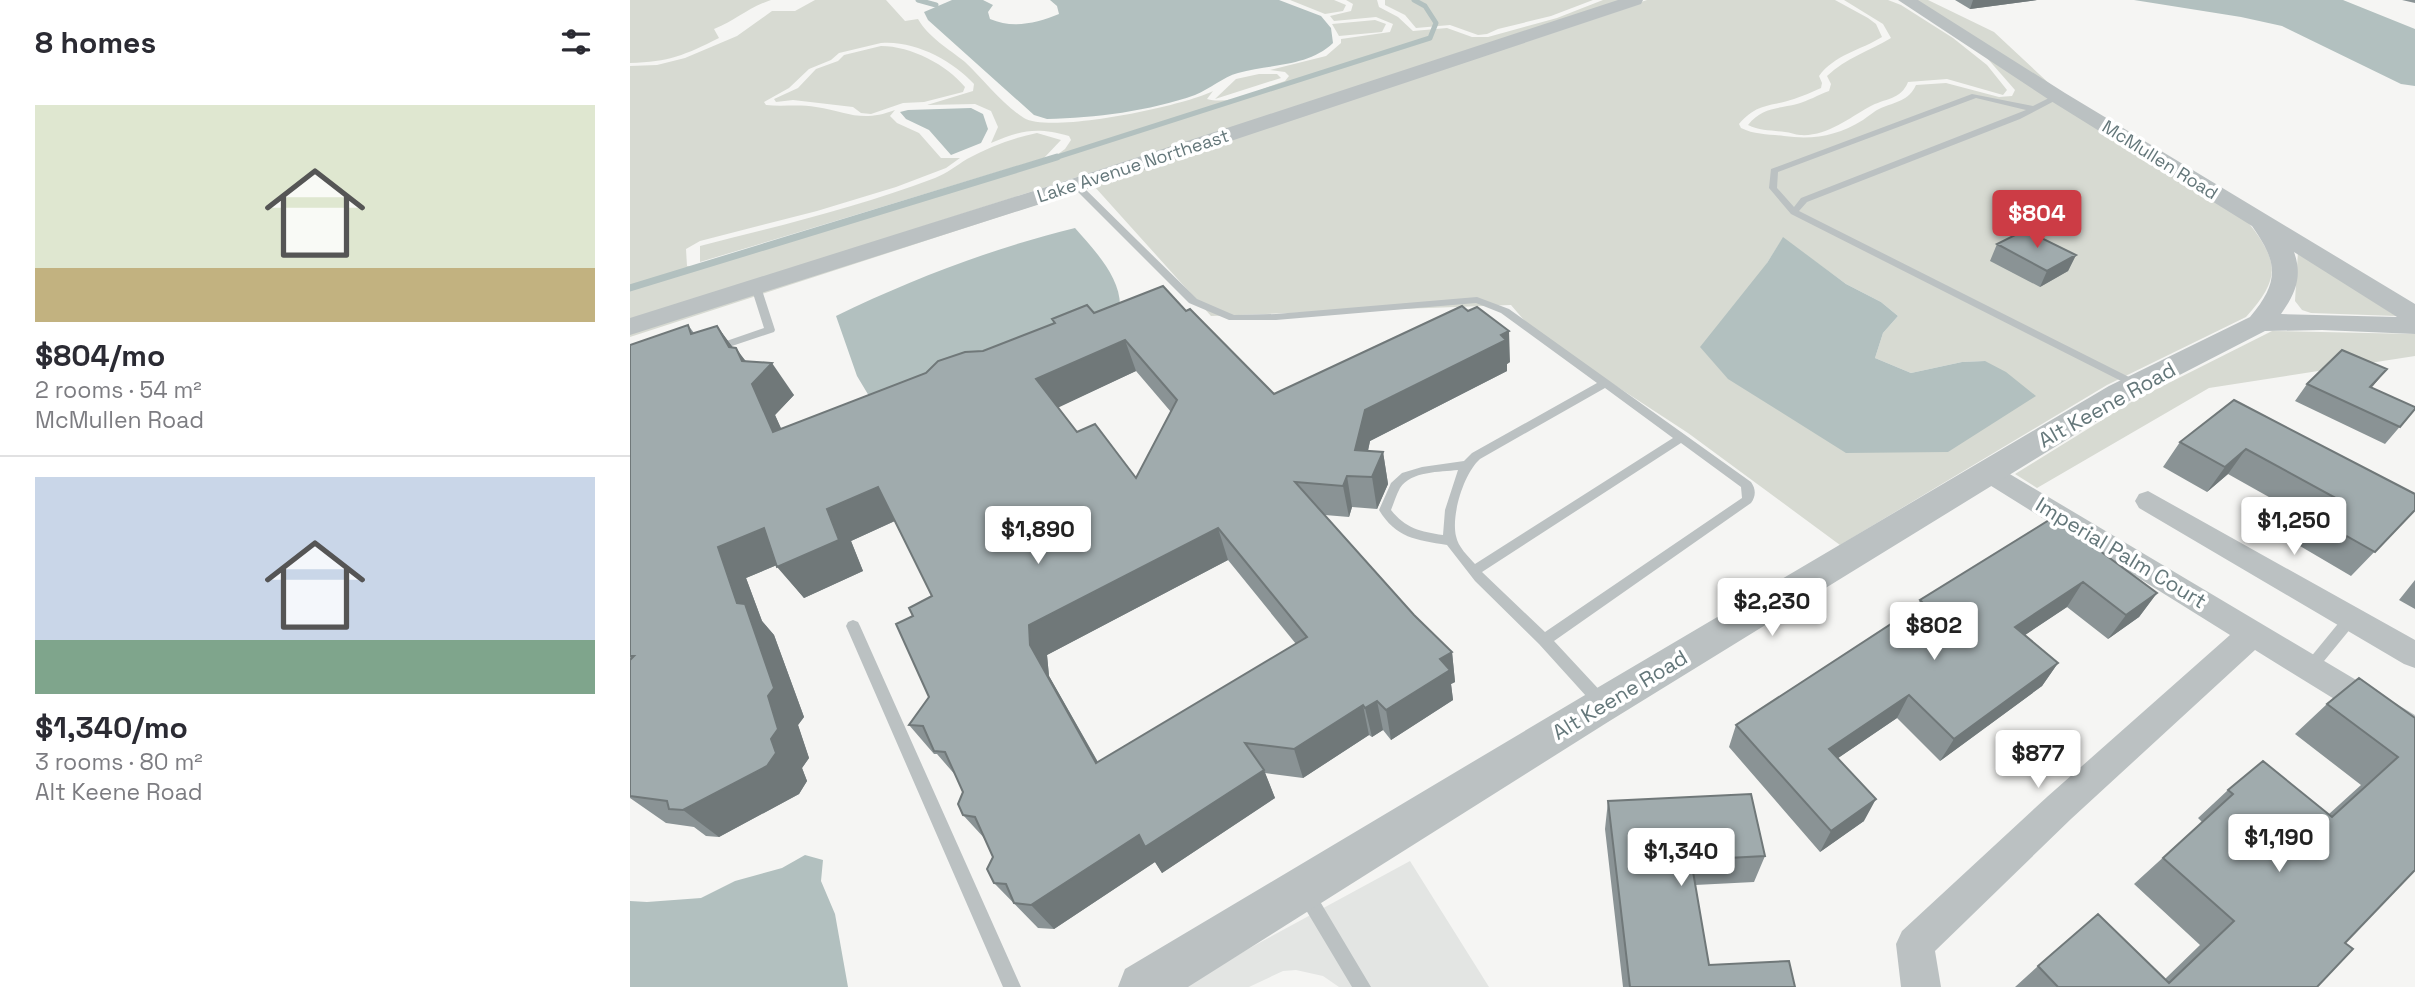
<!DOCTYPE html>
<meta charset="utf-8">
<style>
:root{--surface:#fff;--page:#f7f7f7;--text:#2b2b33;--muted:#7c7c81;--line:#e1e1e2;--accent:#cc3c45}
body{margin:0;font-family:"Space Grotesk",sans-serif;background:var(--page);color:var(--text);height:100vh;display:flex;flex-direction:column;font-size:26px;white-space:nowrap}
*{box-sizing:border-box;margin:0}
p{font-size:23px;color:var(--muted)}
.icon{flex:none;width:38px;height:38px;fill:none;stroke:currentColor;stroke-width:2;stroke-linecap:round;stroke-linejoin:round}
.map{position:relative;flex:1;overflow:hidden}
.panel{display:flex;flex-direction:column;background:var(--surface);width:630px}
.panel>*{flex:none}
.price{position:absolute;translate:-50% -60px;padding:0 16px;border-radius:7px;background:#fff;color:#222;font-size:23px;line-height:46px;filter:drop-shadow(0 2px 4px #0008)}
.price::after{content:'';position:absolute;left:50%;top:42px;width:21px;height:16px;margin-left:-10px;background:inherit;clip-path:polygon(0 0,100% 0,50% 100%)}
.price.current{background:var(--accent);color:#fff}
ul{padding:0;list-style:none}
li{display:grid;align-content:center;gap:14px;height:371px;padding:0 35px}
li+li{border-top:2px solid var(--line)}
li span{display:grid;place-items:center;height:217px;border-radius:0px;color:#555}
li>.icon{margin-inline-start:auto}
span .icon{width:126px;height:126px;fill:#fffc;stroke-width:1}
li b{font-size:30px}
h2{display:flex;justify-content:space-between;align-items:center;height:84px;padding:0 35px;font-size:30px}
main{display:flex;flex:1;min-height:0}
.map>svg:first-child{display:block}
.built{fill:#e3e5e3}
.green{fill:#d7dad2;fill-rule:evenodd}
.water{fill:#b2c0bf}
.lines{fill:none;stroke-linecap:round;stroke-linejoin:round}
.stream-far1{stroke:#b2c0bf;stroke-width:5}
.stream{stroke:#b2c0bf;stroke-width:7}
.service{fill:#bbc1c2;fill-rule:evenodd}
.minor{fill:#bbc1c2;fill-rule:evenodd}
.tertiary{fill:#bbc1c2;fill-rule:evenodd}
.wall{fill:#8a9395;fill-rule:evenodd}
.shaded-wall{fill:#707879}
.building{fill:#a0abad;stroke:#707879;stroke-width:2;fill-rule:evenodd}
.labels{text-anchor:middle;stroke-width:7;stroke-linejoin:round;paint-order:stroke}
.far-street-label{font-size:18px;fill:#64777a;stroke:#fff}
.street-label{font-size:21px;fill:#64777a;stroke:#fff}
</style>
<main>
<section class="panel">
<h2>8 homes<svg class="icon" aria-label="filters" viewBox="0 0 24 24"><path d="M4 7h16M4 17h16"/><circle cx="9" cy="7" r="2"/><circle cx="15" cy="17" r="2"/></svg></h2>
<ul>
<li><span style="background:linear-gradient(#dfe7d0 75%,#c2b280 0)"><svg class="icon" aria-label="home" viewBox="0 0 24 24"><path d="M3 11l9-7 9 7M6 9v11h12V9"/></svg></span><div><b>$804/mo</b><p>2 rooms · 54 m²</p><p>McMullen Road</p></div></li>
<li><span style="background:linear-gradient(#c9d6e8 75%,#7fa58c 0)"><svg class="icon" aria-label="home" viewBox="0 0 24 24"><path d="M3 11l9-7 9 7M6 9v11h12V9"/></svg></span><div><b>$1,340/mo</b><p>3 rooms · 80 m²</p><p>Alt Keene Road</p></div></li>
</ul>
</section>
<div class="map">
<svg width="1785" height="987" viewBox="0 0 1785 987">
<rect width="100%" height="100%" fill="#f5f5f3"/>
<path class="built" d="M780 861 859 987H709L693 976 666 970 653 971 619 987H556L618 949Z"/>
<path class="green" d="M0 0H141C117 8 107 20 84 29L89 38C55 55 39 62 0 63Z
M185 0H256L275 21 288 19C298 37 319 49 335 62 354 80 372 104 394 118 421 134 554 106 583 91L577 99C602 106 631 88 655 81L659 76 655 72 640 70 696 56 711 43V39L760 32 763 24 746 17 704 21 700 16 721 11 723 4 716 0H747L749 7 768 17 783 31 817 28 842 37H858L927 18 973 0H992L791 67 0 320V66L27 65 55 58 107 36 142 11H165ZM251 43C285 40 323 61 344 84L343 91 297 105 345 104 361 111 368 127 361 143C391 130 407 127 439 136L441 140 435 149 417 162 72 267 57 266 56 249 70 241 187 211 266 187 316 168 330 158H311L289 133 267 123 260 116 265 110C231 123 218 112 186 107 169 104 152 107 136 105L134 102 159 88 179 69 201 60 209 53Z
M660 0H704L716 5 713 11 695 14Z
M755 0H963L921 16 868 29 857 34 848 35 820 25 786 28 775 15 755 5Z
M1017 0H1205L1238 18 1246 24 1252 37C1231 50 1204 55 1189 76L1192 83 1191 88C1182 92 1173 96 1164 99 1140 107 1127 103 1109 124L1111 128C1125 135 1139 134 1154 136 1183 140 1207 136 1233 120 1239 116 1244 111 1251 108 1265 102 1279 101 1286 85L1316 83 1369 97 1382 96 1385 90 1357 58 1618 222C1649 262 1651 278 1616 317L1477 385 1210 545 1058 433 905 333 881 305 581 316 464 186 0 337V334L802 73ZM1153 238 1216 284 1251 302 1268 316 1253 333 1245 358 1281 373 1332 362 1355 361 1318 452 1272 451 1137 263Z
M1214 0H1258L1271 5 1323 38 1357 65 1377 90 1373 95 1317 79 1278 82C1271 100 1255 98 1239 107 1219 118 1196 137 1170 135 1165 135 1160 132 1155 132 1141 130 1130 131 1118 125 1132 107 1147 109 1167 104 1178 101 1188 95 1199 91L1201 84 1197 76C1216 58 1239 51 1261 38L1253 24Z
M1286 0H1298L1364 32 1424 88Z
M745 20 756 24 752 32 709 36 702 24Z
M251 46C281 46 317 65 335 87L333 92 294 102 273 103 241 114 231 113 223 107 163 100 146 102 144 99 168 88 186 69 208 61 214 55Z
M629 74H647L651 78 585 99 606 79Z
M407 133 431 140 414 158 70 262V246C149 226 229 207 305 178 317 173 326 166 337 159 359 147 382 138 407 133Z
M1668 251 1766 316 1681 313 1672 310 1665 301Z
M1642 331 1785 334V356L1579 388 1407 488 1385 474 1503 401Z"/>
<path class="water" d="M322 0H353L363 5 358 12 360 19C383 29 407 23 429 14L427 6 420 0H649L691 16 701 28 703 43C678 67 640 64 608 73 593 77 580 89 565 95 520 111 465 118 417 119L404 115 298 20 294 12Z
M1504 0H1713L1785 29V86L1771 84 1652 26 1611 17Z
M341 108 353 114 358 129 351 143 321 155 299 130 276 119 270 112 278 110Z
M445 228C465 251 496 282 489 315L245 406 227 376 206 316C282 279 363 248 445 228Z
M1153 237 1216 284 1251 302 1268 316 1253 333 1245 358 1281 373 1332 362 1355 361 1376 372 1406 396 1318 452 1216 453 1098 379 1070 347 1137 263Z
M175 855 193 860 191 881 205 914 218 987H0V901L17 902 71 898 105 881 152 868Z"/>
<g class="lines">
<path class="stream-far1" d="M288 0 306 5
M421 159 800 38 806 23 795 6 784 0"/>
<path class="stream" d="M0 288 427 157"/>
<path class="service" d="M1342 94 1403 106 1425 95 1432 97 1390 119 1177 202 1169 211 1511 383 1512 385 1511 387H1503L1161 214 1139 188 1141 169ZM1346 98 1396 110 1171 198 1164 207 1147 188 1148 172Z
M443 183H449L567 299 604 315 646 314 847 297 879 309 1121 482C1126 489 1126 496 1121 503L924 641 976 697 978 702 976 707 971 708 966 707 909 644 845 581 817 545C786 540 766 538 749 510L761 483 772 473 792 467 834 461 842 453 967 383 871 313 846 303 646 320H599L559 303 443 187ZM975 388 1043 438 845 564C838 556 828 547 826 536 821 515 834 473 850 459ZM1051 443 1111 487 1112 498 915 632 852 572ZM828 470 815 510 813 535C791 532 775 528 761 510 764 503 766 495 770 488 781 471 810 472 828 470Z
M126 284 131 287 145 330 144 332 90 350H82L81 348 82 346 134 328 121 287Z
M1721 612 1726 614 1728 618 1726 622 1685 672 1680 674 1675 672 1673 668 1675 664 1716 614Z
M223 620 228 622 230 626 391 987H373L216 626 218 622Z
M676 885 682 888 741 987H722L670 900 667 894 670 888Z"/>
<path class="minor" d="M1359 464 1368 467 1785 715V746L1774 742 1625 650 1441 819 1305 951 1311 987H1271L1266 944 1272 931 1417 797 1600 635 1350 479 1346 473 1350 467Z
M1518 491 1785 640V668L1774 664 1509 508 1505 501 1509 494Z"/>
<path class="tertiary" d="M988 0H1013L1011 4 454 190 0 335V318L438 180Z
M1268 0H1288L1435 93 1785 304V334L1692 330 1635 331 1501 400 978 722 558 987H488L495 969 950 698 1479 386 1620 317C1650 281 1648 263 1622 226L1421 101ZM1664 252 1767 317 1651 314C1665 294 1673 277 1664 252Z"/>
</g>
<path class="wall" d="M1325 0H1407L1340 9Z
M1772 0H1785V3Z
M1367 244 1446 255 1438 271 1410 287 1360 261Z
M556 311 644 394 880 362 877 364V371L740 441 738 451 753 452 758 484 747 509 722 507 719 517 695 515 784 615 822 652 825 682 821 684 823 700 761 740 753 730 742 737 739 735 673 778 635 773 645 798 532 873 525 862 424 929 408 928 364 883 363 857 356 840 333 815V792L327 777 307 754H304L279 725 299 697 283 616 302 596 265 521 221 541 233 571 174 598 147 565 116 578 132 621 144 635 174 717 168 725 179 758 172 768 177 781 169 794 89 837 76 836 64 827 36 823 0 798V345L58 325 64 333 87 326 103 348 116 361 164 395 145 415 151 429 424 324 422 319 464 313ZM506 371 541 412 506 478 447 432 428 407ZM598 560 666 644 468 762 419 676 417 655Z
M1677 384 1742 388 1785 409 1755 444 1665 401Z
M1604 400 1785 510 1721 576 1670 546 1689 525 1598 474 1577 492 1533 467 1550 442Z
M1424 517 1527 593 1509 617 1478 639 1437 607 1395 635 1428 663 1412 686 1310 761 1267 718 1208 758 1234 821 1190 852 1099 747 1106 725 1287 607 1290 600Z
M1785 580V609L1769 600Z
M1697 704 1785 718 1715 943 1687 987H1385L1408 966 1535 979 1570 945 1504 884 1572 822 1568 818 1598 790 1699 814 1731 785 1665 734Z
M978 801 1135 856 1124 882 1065 885 1079 965 1165 987H993L975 829Z"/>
<path class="shaded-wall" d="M1343 0H1407L1340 9Z
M1446 255 1438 271 1410 287 1417 271Z
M87 326 110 357 99 347Z
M879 331 880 362 877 364V371L740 441 732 477 725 450 735 410Z
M495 340 506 371 421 411 406 379Z
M106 348 128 378 142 363 164 395 145 415 167 463 143 432Z
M1757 369 1743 386 1726 404 1740 387Z
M1616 449 1598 474 1577 492 1595 467Z
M753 452 758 484 747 509 742 477Z
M717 476 722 507 719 517 713 486Z
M248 487 269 519 221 541 233 571 174 598 147 567 197 509Z
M134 528 161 559 116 578 132 621 144 635 174 717 168 725 179 758 172 768 177 781 169 794 89 837 53 810 141 739 88 547Z
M588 528 598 560 417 655 419 676 484 791 466 763 400 645 399 625Z
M1453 582 1437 607 1371 651 1385 627Z
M1527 593 1509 617 1478 639 1496 615Z
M822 652 825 682 821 684 823 700 761 740 756 710 810 659Z
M1428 663 1412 686 1310 761 1324 739Z
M1279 695 1267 718 1189 771 1199 749Z
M747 701 753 730 742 737 735 708Z
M733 705 739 735 673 778 664 749Z
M634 770 645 798 532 873 525 862 424 929 401 905 509 835Z
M1246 799 1234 821 1190 852 1201 831Z"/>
<path class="building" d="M1395 230 1446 255 1417 271 1367 244Z
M533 286 556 311 560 309 644 394 832 306 838 311 847 307 879 331 871 335 876 340 735 410 725 450 753 452 742 477 717 476 713 486 665 482 784 615 822 652 810 659 820 670 756 710 747 701 735 708 733 705 664 749 615 743 634 770 515 847 509 835 401 905 384 903 376 884 364 883 357 869 363 857 345 817 333 815 328 804 333 792 315 752 304 751 293 726 279 725 299 697 266 624 283 616 279 608 302 596 248 487 197 509 209 540 147 567 134 528 88 547 107 603 115 604 144 688 138 696 148 729 141 739 146 753 137 766 53 810 39 809 37 801 0 796V660L4 656H0V345L58 325 61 334 87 326 99 347 106 348 112 361 142 363 122 384 143 432 296 373 308 361 335 352 353 351 425 323 422 319 457 305 464 313ZM495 340 547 400 506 478 465 424 447 432 406 379ZM588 528 677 637 466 763 400 645 399 625Z
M1712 350 1757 369 1740 387 1785 407V409L1770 427 1677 384Z
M1604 400 1785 494V510L1745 552 1692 522 1713 502 1616 449 1595 467 1550 442Z
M1424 517 1527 593 1496 615 1453 582 1385 627 1428 663 1324 739 1279 695 1199 749 1246 799 1201 831 1106 725 1293 603 1290 600Z
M1729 678 1785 718V870L1715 943 1723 949 1687 987H1428L1408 966 1468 914 1539 983 1604 921 1533 858 1603 794 1598 790 1633 761 1702 817 1768 757 1697 704Z
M1121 794 1135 856 1061 860 1079 965 1159 961 1165 987H1000L978 801Z"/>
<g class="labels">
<g class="far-street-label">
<text transform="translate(1530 160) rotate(32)" y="6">McMullen Road</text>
<text transform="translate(503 166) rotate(-18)" y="6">Lake Avenue Northeast</text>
</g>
<g class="street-label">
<text transform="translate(1477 405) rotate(-29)" y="7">Alt Keene Road</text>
<text transform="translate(1491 553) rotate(31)" y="7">Imperial Palm Court</text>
<text transform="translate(990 695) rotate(-31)" y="7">Alt Keene Road</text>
</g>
</g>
</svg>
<b class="price current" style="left:1407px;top:250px">$804</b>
<b class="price" style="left:1664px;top:557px">$1,250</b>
<b class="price" style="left:408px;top:566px">$1,890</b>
<b class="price" style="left:1142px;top:638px">$2,230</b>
<b class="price" style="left:1304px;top:662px">$802</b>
<b class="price" style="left:1408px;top:790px">$877</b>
<b class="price" style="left:1649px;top:874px">$1,190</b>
<b class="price" style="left:1051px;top:888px">$1,340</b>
</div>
</main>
